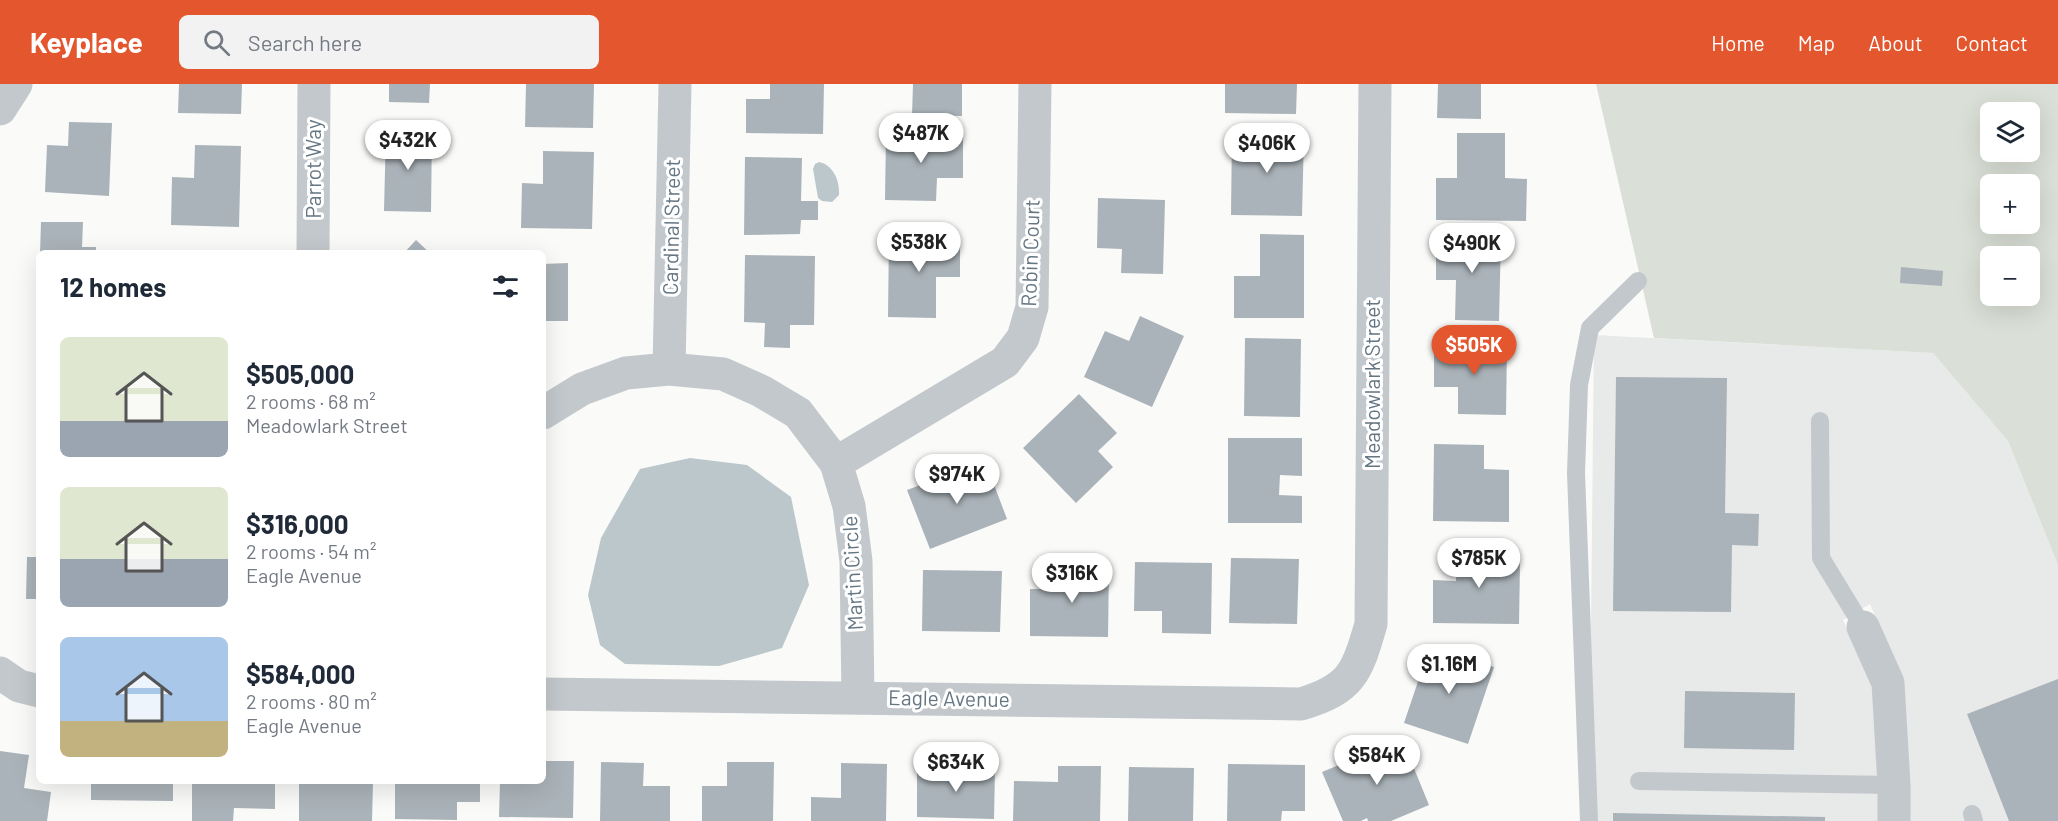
<!DOCTYPE html>
<meta charset="utf-8">
<style>
:root{--surface:#fff;--page:#f2f2f3;--text:#1f2937;--muted:#747a83;--accent:#e4572e}
body{margin:0;font-family:Barlow,sans-serif;background:var(--page);color:var(--text);height:100vh;display:flex;flex-direction:column;font-size:22px;white-space:nowrap}
*{box-sizing:border-box;margin:0}
p{font-size:20px;color:var(--muted)}
.icon{flex:none;width:33px;height:33px;fill:none;stroke:currentColor;stroke-width:2;stroke-linecap:round;stroke-linejoin:round}
.map{position:relative;flex:1;overflow:hidden}
.drawer{position:absolute;left:36px;top:166px;width:510px;height:534px;display:flex;flex-direction:column;background:var(--surface);border-radius:9px;box-shadow:0 6px 24px #0002}
.drawer>*{flex:none}
.tools{position:absolute;left:1980px;top:18px;display:grid;gap:12px}
.tools a{display:grid;place-items:center;width:60px;height:60px;border-radius:9px;background:var(--surface);box-shadow:0 6px 24px #0002;font-size:30px}
.price{position:absolute;translate:-50% -51px;padding:0 14px;border-radius:21px;background:#fff;color:#222;font-size:20px;line-height:39px;filter:drop-shadow(0 2px 3px #0008)}
.price::after{content:'';position:absolute;left:50%;top:36px;width:18px;height:14px;margin-left:-9px;background:inherit;clip-path:polygon(0 0,100% 0,50% 100%)}
.price.on{background:var(--accent);color:#fff}
ul{padding:0;list-style:none}
li{display:flex;align-items:center;gap:18px;height:150px;padding:0 24px}
li span{display:grid;place-items:center;flex:none;width:168px;height:120px;border-radius:9px;color:#555}
li>.icon{margin-inline-start:auto}
span .icon{width:72px;height:72px;fill:#fffc;stroke-width:1}
li b{font-size:26px}
h2{display:flex;justify-content:space-between;align-items:center;height:72px;padding:0 24px;font-size:26px}
header{display:flex;align-items:center;gap:36px;box-sizing:border-box;height:84px;padding:0 30px;background:var(--accent);color:#fff}
header strong{font-size:28px}
nav{display:flex;gap:33px;margin-inline-start:auto;font-size:21px}
.search{width:420px;height:54px;background:var(--page);display:flex;align-items:center;gap:15px;box-sizing:border-box;padding:0 21px;border-radius:9px;color:var(--muted);font-size:22px}
.map>svg:first-child{display:block}
.built{fill:#e8e9e9}
.green{fill:#dadfd7;fill-rule:evenodd}
.water{fill:#bbc7cb}
.building{fill:#aab3b9}
.lines{fill:none;stroke-linecap:round;stroke-linejoin:round}
.service{stroke:#c3c8cc;stroke-width:18}
.minor{stroke:#c3c8cc;stroke-width:33}
.labels{text-anchor:middle;stroke-width:6;stroke-linejoin:round;paint-order:stroke}
.street-label{font-size:21px;fill:#657683;stroke:#fff}
</style>
<header>
<strong>Keyplace</strong>
<div class="search"><svg class="icon" aria-label="search" viewBox="0 0 24 24"><circle cx="10" cy="10" r="6"/><path d="M15 15l6 6"/></svg>Search here</div>
<nav><a>Home</a><a>Map</a><a>About</a><a>Contact</a></nav>
</header>
<div class="map">
<svg width="2058" height="737" viewBox="0 0 2058 737">
<rect width="100%" height="100%" fill="#fafaf8"/>
<path class="built" d="M1594 251 1933 269 2008 357 2058 481V737H1909L1903 597 1870 520 1843 536 1873 603 1878 701V737H1589Z"/>
<path class="green" d="M1596 0H2058V481L2008 357 1933 269 1654 254ZM1990 28H2030V68H1990ZM1990 100H2030V140H1990ZM1990 172H2030V212H1990Z"/>
<path class="water" d="M819 78C834 81 840 98 839 111L832 118 822 117 818 114 813 85 815 80Z
M690 374 747 381 791 413 809 501 782 564 719 582 625 580 600 561 588 511 601 454 640 385Z"/>
<path class="building" d="M179 0H242L241 30 178 29Z
M389 0H430L429 19 389 18Z
M526 0H594L593 44 525 43Z
M770 0H824L823 50 746 49V15H770Z
M913 0H962V32L912 31Z
M1225 0H1297L1296 30 1225 29Z
M1438 0H1481V35L1437 34Z
M69 38 112 39 109 112 45 108 47 61 68 62Z
M386 46 432 47 431 128 384 127Z
M886 49 963 50V94H937L936 117 885 116Z
M1232 49 1304 50 1302 132 1231 131Z
M1457 49H1505V94L1527 95 1526 137 1436 136V94H1457Z
M195 61 241 62 239 143 171 141 172 93 194 94Z
M543 67 594 68 592 145 521 144 522 99 543 100Z
M745 73 802 74 801 117H818V136H801L800 150 744 151Z
M1098 114 1165 116 1163 190 1121 189 1122 165 1097 164Z
M41 138H83L82 163H96V170H40Z
M1260 150 1304 151V234H1234V192H1260Z
M889 151 960 153V193H936V234L888 233Z
M1436 151 1501 152 1499 237 1455 236 1456 196H1436Z
M416 156 431 170H403Z
M745 171 815 172 814 241H790V264L764 263 765 239 744 238Z
M568 179V237H543V180Z
M1901 183 1943 187 1942 202 1900 199Z
M1140 232 1184 252 1152 323 1084 293 1105 247 1129 257Z
M1245 254 1301 255 1300 333 1244 332Z
M1434 259 1507 260 1506 331 1458 330V303H1434Z
M1616 293 1727 294 1725 429 1759 430 1758 462 1732 461 1731 528 1613 527Z
M1079 310 1117 349 1098 367 1113 383 1076 419 1023 364Z
M1228 354H1302V392L1280 391 1279 411 1302 412V439H1228Z
M1434 360 1484 361V385L1509 386V438L1433 437Z
M37 371H39V421H36Z
M985 377 1007 435 930 465 907 406Z
M1456 461H1502V480H1520L1519 540 1433 539V496L1456 497Z
M27 473H39V515H26Z
M1231 474 1299 475 1297 540 1229 539Z
M1135 478 1212 479 1211 550 1162 549V527H1134Z
M1054 481 1109 482 1108 553 1030 552V505H1054Z
M923 486 1002 487 1000 548 922 547Z
M1430 562 1494 583 1468 660 1404 639Z
M2058 595V737H2009L1967 630Z
M1685 607 1795 609 1794 666 1684 664Z
M1402 655 1429 721 1391 737H1368L1367 734 1361 737H1343L1322 688Z
M0 667 29 671 24 704 51 708 47 737H0Z
M543 677H574L573 734 499 733 500 698H543Z
M601 678 644 679 643 702H670V737H600Z
M727 678H774L773 737H702V702H727Z
M841 679 887 680 886 737H811V713L841 714Z
M1228 680 1305 681V727H1282L1281 737H1227Z
M1058 682H1101L1100 737H1013L1014 697 1058 698Z
M1129 683 1194 684 1193 737H1128Z
M917 684 995 686 994 735 917 733Z
M91 698H173V717L91 716Z
M192 698H275V725L234 724 233 737H192Z
M299 698H373L372 737H299Z
M395 698H480V718H457V736L395 735Z
M1613 729 1825 733V737H1613Z"/>
<g class="lines">
<path class="service" d="M1820 337 1821 474 1863 543
M1639 697 1894 701
M1972 730 1974 737
M1589 737 1576 389 1579 301 1590 244 1638 197"/>
<path class="minor" d="M0 25 16 0
M313 170 314 0
M669 285 675 0
M543 329 582 305 626 289 669 285 723 290 761 307 798 329 836 379 849 422 856 477 858 614
M836 379 1005 278 1023 254 1032 223 1035 0
M1863 543 1888 599 1894 701V737
M0 589 19 602 39 607
M543 610 1301 620C1352 605 1357 588 1371 540L1375 0"/>
</g>
<g class="labels">
<g class="street-label">
<text transform="translate(314 85) rotate(-90)" y="7">Parrot Way</text>
<text transform="translate(672 143) rotate(-89)" y="7">Cardinal Street</text>
<text transform="translate(1031 169) rotate(-88)" y="7">Robin Court</text>
<text transform="translate(1373 300) rotate(-90)" y="7">Meadowlark Street</text>
<text transform="translate(853 489) rotate(-93)" y="7">Martin Circle</text>
<text transform="translate(949 615) rotate(1)" y="7">Eagle Avenue</text>
</g>
</g>
</svg>
<div class="tools">
<a><svg class="icon" aria-label="layers" viewBox="0 0 24 24"><path d="M12 4l9 5-9 5-9-5zM3 14l9 5 9-5"/></svg></a>
<a>+</a>
<a>−</a>
</div>
<b class="price" style="left:921px;top:80px">$487K</b>
<b class="price" style="left:408px;top:87px">$432K</b>
<b class="price" style="left:1267px;top:90px">$406K</b>
<b class="price" style="left:919px;top:189px">$538K</b>
<b class="price" style="left:1472px;top:190px">$490K</b>
<b class="price on" style="left:1474px;top:292px">$505K</b>
<b class="price" style="left:957px;top:421px">$974K</b>
<b class="price" style="left:1479px;top:505px">$785K</b>
<b class="price" style="left:1072px;top:520px">$316K</b>
<b class="price" style="left:1449px;top:611px">$1.16M</b>
<b class="price" style="left:1377px;top:702px">$584K</b>
<b class="price" style="left:956px;top:709px">$634K</b>
<section class="drawer">
<h2>12 homes<svg class="icon" aria-label="filters" viewBox="0 0 24 24"><path d="M4 7h16M4 17h16"/><circle cx="9" cy="7" r="2"/><circle cx="15" cy="17" r="2"/></svg></h2>
<ul>
<li><span style="background:linear-gradient(#dfe7d0 70%,#9aa5b1 0)"><svg class="icon" aria-label="home" viewBox="0 0 24 24"><path d="M3 11l9-7 9 7M6 9v11h12V9"/></svg></span><div><b>$505,000</b><p>2 rooms · 68 m²</p><p>Meadowlark Street</p></div></li>
<li><span style="background:linear-gradient(#dfe7d0 60%,#9aa5b1 0)"><svg class="icon" aria-label="home" viewBox="0 0 24 24"><path d="M3 11l9-7 9 7M6 9v11h12V9"/></svg></span><div><b>$316,000</b><p>2 rooms · 54 m²</p><p>Eagle Avenue</p></div></li>
<li><span style="background:linear-gradient(#a9c7e8 70%,#c2b280 0)"><svg class="icon" aria-label="home" viewBox="0 0 24 24"><path d="M3 11l9-7 9 7M6 9v11h12V9"/></svg></span><div><b>$584,000</b><p>2 rooms · 80 m²</p><p>Eagle Avenue</p></div></li>
</ul>
</section>
</div>
